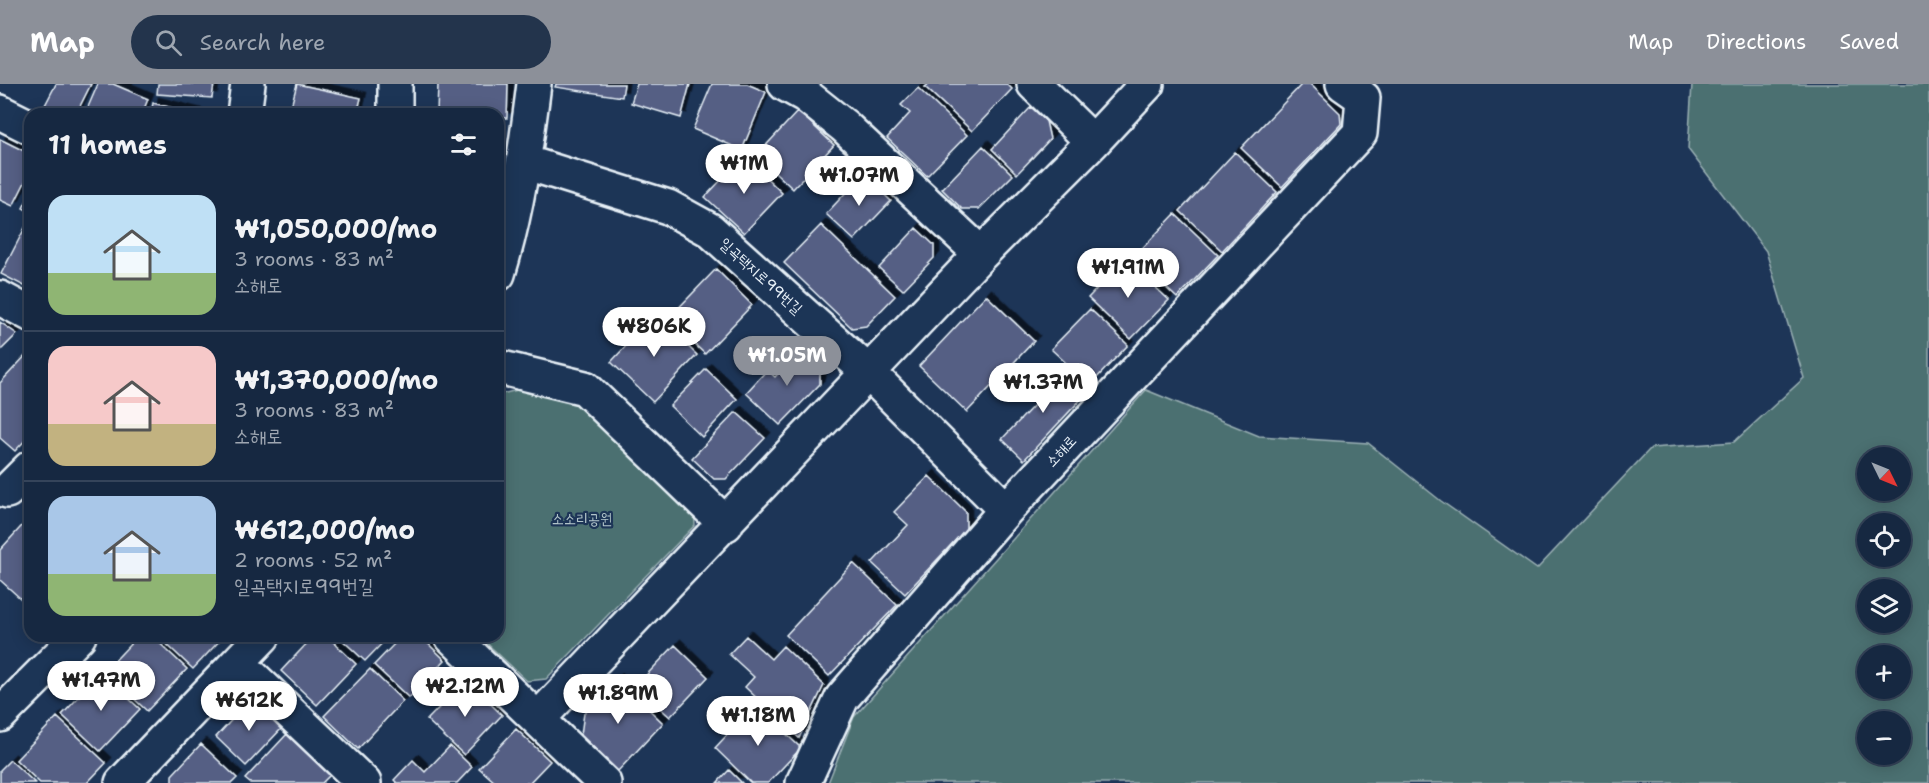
<!DOCTYPE html>
<meta charset="utf-8">
<style>
:root{--surface:#162841;--page:#23344c;--text:#f1f3f6;--muted:#9ea6b1;--line:#35445a;--accent:#8c9099}
body{margin:0;font-family:"Shantell Sans","Poor Story",sans-serif;background:var(--page);color:var(--text);height:100vh;display:flex;flex-direction:column;font-size:22px;white-space:nowrap}
*{box-sizing:border-box;margin:0}
p{font-size:20px;color:var(--muted)}
.icon{flex:none;width:33px;height:33px;fill:none;stroke:currentColor;stroke-width:2;stroke-linecap:round;stroke-linejoin:round}
.map{position:relative;flex:1;overflow:hidden}
.panel{position:absolute;left:24px;top:24px;width:480px;height:534px;display:flex;flex-direction:column;background:var(--surface);border-radius:18px;box-shadow:0 3px 15px #0003,0 0 0 2px var(--line)}
.panel>*{flex:none}
.needle{width:39px;rotate:133deg}
.buttons{position:absolute;left:1857px;top:363px;display:grid;gap:12px}
.buttons a{display:grid;place-items:center;width:54px;height:54px;border-radius:50%;background:var(--surface);box-shadow:0 3px 15px #0003,0 0 0 2px var(--line);font-size:30px}
.price{position:absolute;translate:-50% -51px;padding:0 14px;border-radius:21px;background:#fff;color:#222;font-size:20px;line-height:39px;filter:drop-shadow(0 2px 3px #0008)}
.price::after{content:'';position:absolute;left:50%;top:36px;width:18px;height:14px;margin-left:-9px;background:inherit;clip-path:polygon(0 0,100% 0,50% 100%)}
.price.current{background:var(--accent);color:#fff}
ul{padding:0;list-style:none}
li{display:flex;align-items:center;gap:18px;height:150px;padding:0 24px}
li+li{border-top:2px solid var(--line)}
li span{display:grid;place-items:center;flex:none;width:168px;height:120px;border-radius:18px;color:#555}
li>.icon{margin-inline-start:auto}
span .icon{width:72px;height:72px;fill:#fffc;stroke-width:1}
li b{font-size:26px}
h2{display:flex;justify-content:space-between;align-items:center;height:72px;padding:0 24px;font-size:26px}
header{display:flex;align-items:center;gap:36px;box-sizing:border-box;height:84px;padding:0 30px;background:var(--accent);color:#fff}
header strong{font-size:28px}
nav{display:flex;gap:33px;margin-inline-start:auto;font-size:21px}
.search{width:420px;height:54px;background:var(--page);display:flex;align-items:center;gap:15px;box-sizing:border-box;padding:0 21px;border-radius:33px;color:var(--muted);font-size:22px}
.map>svg:first-child{display:block}
.green{fill:#4c7071;stroke:#9ab0b4;stroke-width:1.5;fill-rule:evenodd}
.building{fill:#555e84;stroke:#e8f1f8;stroke-width:1.5;filter:url(#shadow)}
.lines{fill:none;stroke-linecap:round;stroke-linejoin:round}
.minor-casing{stroke:#e8f1f8;stroke-width:38}
.minor{stroke:#1d3557;stroke-width:33}
.labels{text-anchor:middle;stroke-width:4.5;stroke-linejoin:round;paint-order:stroke}
.street-label{font-size:15px;fill:#e8f1f8;stroke:#1d3557}
.park-label{font-size:15px;fill:#b1c4c9;stroke:#1d3557}
</style>
<header>
<strong>Map</strong>
<div class="search"><svg class="icon" aria-label="search" viewBox="0 0 24 24"><circle cx="10" cy="10" r="6"/><path d="M15 15l6 6"/></svg>Search here</div>
<nav><a>Map</a><a>Directions</a><a>Saved</a></nav>
</header>
<div class="map">
<svg width="1929" height="699" viewBox="0 0 1929 699">
<defs>
<filter id="shadow"><feDropShadow dx="5.5" dy="-5.5" stdDeviation="0" flood-color="#0009"/></filter>
</defs>
<rect width="100%" height="100%" fill="#1d3557"/>
<filter id="ink" filterUnits="userSpaceOnUse"><feTurbulence type="fractalNoise" baseFrequency=".0167" numOctaves="2"/><feDisplacementMap in="SourceGraphic" scale="12" xChannelSelector="R" yChannelSelector="G"/><feConvolveMatrix kernelMatrix="1 2 1 2 8 2 1 2 1" color-interpolation-filters="sRGB"/></filter>
<g filter="url(#ink)">
<path class="green" d="M1692 0H1929V699H828L854 633 1146 306 1259 352 1368 359 1441 417 1537 485 1651 364 1734 358 1804 294 1766 167 1688 65ZM1868 374H1900V406H1868ZM1868 440H1900V472H1868ZM1868 506H1900V538H1868ZM1868 572H1900V604H1868ZM1868 638H1900V670H1868Z
M517 306 574 313 694 423 695 441 546 595 527 597 479 552H498V311Z"/>
<path class="building" d="M56 0H91L76 30H47L42 27Z
M98 0H113L148 15 142 30H85Z
M158 0H214L212 14 157 10Z
M297 0 361 14 357 30H289Z
M438 0H508L507 34H498V30H437Z
M556 0H624L622 13 555 3Z
M637 0H690L681 34 631 19Z
M712 0H747L766 8 742 66 693 45Z
M929 0H1007L1012 5 972 47 925 3Z
M1302 0H1310L1340 29 1341 40 1282 103 1241 64Z
M918 4 967 51 927 92 887 54 910 29 901 21Z
M153 19 196 30H151Z
M1031 23 1046 37 1050 55 1017 90 992 65Z
M798 27 834 61 793 105 757 71Z
M0 55 30 70V88L13 122 0 116Z
M983 62 1013 91 979 125H962L942 105Z
M1235 68 1277 108 1222 167 1180 127Z
M744 72 782 109 744 149 705 113Z
M863 90 891 117 854 156 826 130Z
M30 110V128L23 124Z
M1175 130 1218 171 1177 214 1134 173Z
M30 134V205L1 190Z
M821 141 895 212 866 242 852 244 784 179Z
M916 144 934 161V174L903 206 879 184Z
M1125 175 1169 216 1131 255 1088 214Z
M716 185 752 221 705 270 668 235Z
M986 211 1034 257 967 328 919 282Z
M1090 225 1128 261 1090 301 1051 265Z
M655 231 697 271 653 318 611 278Z
M0 238 17 250 0 267Z
M803 263 820 280V300L780 341 746 309 767 286 775 293Z
M30 267V351L15 367 0 354V299Z
M706 285 737 315 702 353 670 322Z
M1055 285 1084 312 1024 376 1002 355 1038 317 1031 310Z
M736 328 765 354 726 395H714L692 374Z
M929 392 966 428V445L905 510 872 479 908 441 894 428Z
M30 433V523L0 496V466Z
M853 479 897 521 829 592 786 551Z
M138 552H152L187 585 147 627 105 587Z
M158 552H224L193 585Z
M314 552H327L356 580 317 621 281 587Z
M338 552H389L365 577Z
M402 552H420L445 576 409 614 374 581Z
M746 552 771 575 783 562 824 601 799 654 745 603 754 593 729 570Z
M675 561 708 593 670 633 636 602Z
M370 585 403 617 358 665 324 632Z
M101 589 140 625 100 667 62 631Z
M617 595 663 639 618 687 581 651 584 629Z
M466 596 502 631 464 671 427 636Z
M251 615 282 644 246 682 216 653Z
M755 621 801 664 768 699H751L715 664Z
M57 633 106 679 87 699H40L16 676Z
M516 645 550 677 529 699H496L479 684Z
M287 650 330 691 322 699H250L245 695Z
M201 660 237 694 232 699H172V691Z
M450 662 472 683 457 699H397L394 696 413 676 425 688Z
M10 676 35 699H0V686Z
M729 686 742 699H717Z"/>
<g class="lines">
<g class="minor-casing">
<path id="minor" d="M785 0 805 11 844 42 981 170
M1034 0 1093 58
M0 28 30 43
M244 30 248 0
M395 30V0
M524 78 668 123 710 146 868 288 1006 426
M498 190C517 128 526 64 534 0
M0 214 30 230
M498 283 585 304 726 440
M7 407 30 384
M451 552 604 699
M238 579 364 699
M0 631 79 552
M538 635 981 170 1093 58 1147 0
M122 699 263 552
M803 699 842 614 1006 426 1360 49 1363 14 1343 0"/>
</g>
<use href="#minor" class="minor"/>
</g>
</g>
<g class="labels">
<g class="street-label">
<text transform="translate(761 192) rotate(42)" y="5">일곡택지로99번길</text>
<text transform="translate(1061 367) rotate(-47)" y="5">소해로</text>
</g>
<g class="park-label">
<text x="582" y="440">소소리공원</text>
</g>
</g>
</svg>
<div class="buttons">
<a><svg class="needle" viewBox="-14 -14 28 28"><path d="M0-13l5 13h-10z" fill="#e53935"/><path d="M0 13l5-13h-10z" fill="#9ea6b1"/></svg></a>
<a><svg class="icon" aria-label="locate" viewBox="0 0 24 24"><circle cx="12" cy="12" r="6"/><path d="M12 2v4M12 18v4M2 12h4M18 12h4"/></svg></a>
<a><svg class="icon" aria-label="layers" viewBox="0 0 24 24"><path d="M12 4l9 5-9 5-9-5zM3 14l9 5 9-5"/></svg></a>
<a>+</a>
<a>−</a>
</div>
<b class="price" style="left:744px;top:111px">₩1M</b>
<b class="price" style="left:859px;top:123px">₩1.07M</b>
<b class="price" style="left:1128px;top:215px">₩1.91M</b>
<b class="price" style="left:654px;top:274px">₩806K</b>
<b class="price current" style="left:787px;top:303px">₩1.05M</b>
<b class="price" style="left:1043px;top:330px">₩1.37M</b>
<b class="price" style="left:101px;top:628px">₩1.47M</b>
<b class="price" style="left:465px;top:634px">₩2.12M</b>
<b class="price" style="left:618px;top:641px">₩1.89M</b>
<b class="price" style="left:249px;top:648px">₩612K</b>
<b class="price" style="left:758px;top:663px">₩1.18M</b>
<section class="panel">
<h2>11 homes<svg class="icon" aria-label="filters" viewBox="0 0 24 24"><path d="M4 7h16M4 17h16"/><circle cx="9" cy="7" r="2"/><circle cx="15" cy="17" r="2"/></svg></h2>
<ul>
<li><span style="background:linear-gradient(#bfe0f5 65%,#8fb573 0)"><svg class="icon" aria-label="home" viewBox="0 0 24 24"><path d="M3 11l9-7 9 7M6 9v11h12V9"/></svg></span><div><b>₩1,050,000/mo</b><p>3 rooms · 83 m²</p><p>소해로</p></div></li>
<li><span style="background:linear-gradient(#f6c9c9 65%,#c2b280 0)"><svg class="icon" aria-label="home" viewBox="0 0 24 24"><path d="M3 11l9-7 9 7M6 9v11h12V9"/></svg></span><div><b>₩1,370,000/mo</b><p>3 rooms · 83 m²</p><p>소해로</p></div></li>
<li><span style="background:linear-gradient(#a9c7e8 65%,#8fb573 0)"><svg class="icon" aria-label="home" viewBox="0 0 24 24"><path d="M3 11l9-7 9 7M6 9v11h12V9"/></svg></span><div><b>₩612,000/mo</b><p>2 rooms · 52 m²</p><p>일곡택지로99번길</p></div></li>
</ul>
</section>
</div>
